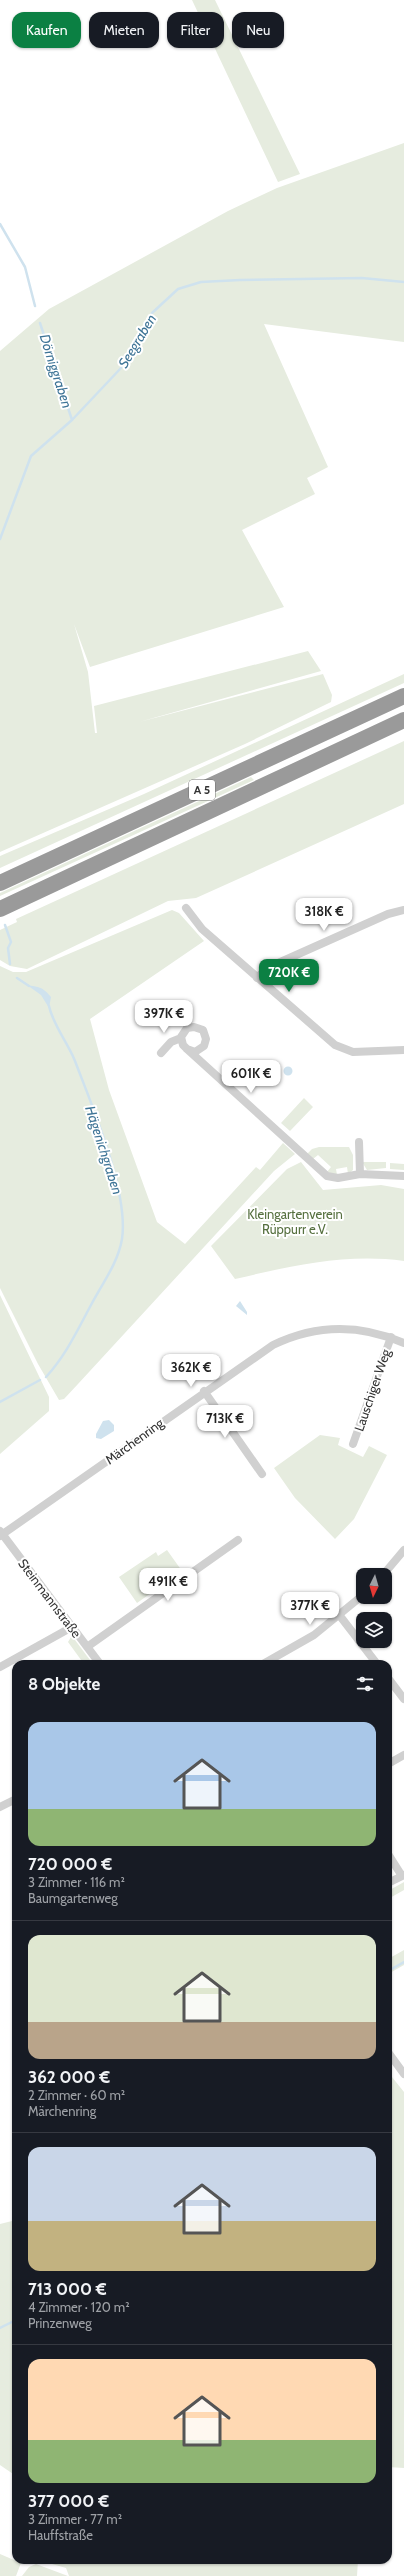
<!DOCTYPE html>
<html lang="de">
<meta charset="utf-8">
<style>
:root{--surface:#171b24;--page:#20242c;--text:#f1f3f6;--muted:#9ea1a6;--line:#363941;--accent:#0b8043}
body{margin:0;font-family:Cabin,sans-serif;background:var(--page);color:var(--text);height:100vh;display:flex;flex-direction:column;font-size:15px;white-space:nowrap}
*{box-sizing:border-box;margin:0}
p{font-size:13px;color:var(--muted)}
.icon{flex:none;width:22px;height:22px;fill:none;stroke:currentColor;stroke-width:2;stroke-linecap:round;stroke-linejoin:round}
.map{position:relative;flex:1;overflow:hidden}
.details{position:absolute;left:12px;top:1660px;width:380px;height:904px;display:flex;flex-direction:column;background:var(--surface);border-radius:12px;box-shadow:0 1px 3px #0004}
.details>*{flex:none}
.top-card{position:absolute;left:12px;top:12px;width:380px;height:36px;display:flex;gap:8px}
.needle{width:26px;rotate:185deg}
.fabs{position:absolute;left:356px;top:1568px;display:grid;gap:8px}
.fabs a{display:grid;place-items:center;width:36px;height:36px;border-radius:8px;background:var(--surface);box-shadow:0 1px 3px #0004;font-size:20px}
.price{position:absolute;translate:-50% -34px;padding:0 9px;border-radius:8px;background:#fff;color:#222;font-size:13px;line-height:26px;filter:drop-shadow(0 1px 2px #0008)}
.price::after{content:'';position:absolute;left:50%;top:24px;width:12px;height:9px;margin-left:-6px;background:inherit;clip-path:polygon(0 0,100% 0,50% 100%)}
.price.active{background:var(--accent);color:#fff}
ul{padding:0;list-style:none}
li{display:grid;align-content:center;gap:8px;height:212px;padding:0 16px}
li+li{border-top:1px solid var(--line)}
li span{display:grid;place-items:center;height:124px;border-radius:12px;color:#555}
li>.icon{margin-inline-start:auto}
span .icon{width:72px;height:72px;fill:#fffc;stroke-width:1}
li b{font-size:17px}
h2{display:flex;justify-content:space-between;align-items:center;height:48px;padding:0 16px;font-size:17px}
.tag{padding:0 14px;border-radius:12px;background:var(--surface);box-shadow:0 1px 3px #0004;font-size:14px;line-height:36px}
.tag.active{background:var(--accent);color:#fff}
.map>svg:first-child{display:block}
.green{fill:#e6ecdf}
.water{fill:#cfe2ee}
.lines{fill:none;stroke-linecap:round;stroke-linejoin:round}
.stream{stroke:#cfe2ee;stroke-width:2.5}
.minor{stroke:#d0d0d0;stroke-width:8}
.motorway{stroke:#9a9a9a;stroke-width:16}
.labels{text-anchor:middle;stroke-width:4;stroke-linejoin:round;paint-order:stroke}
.shield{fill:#fff;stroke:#707070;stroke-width:1}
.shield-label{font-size:12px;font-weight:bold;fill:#333}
.park-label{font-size:13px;fill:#56703f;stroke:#fff}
.street-label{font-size:13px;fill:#333;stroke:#fff}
.water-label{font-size:14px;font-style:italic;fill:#3f7597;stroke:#fff}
</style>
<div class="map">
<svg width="404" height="2576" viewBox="0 0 404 2576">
<rect width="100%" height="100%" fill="#fff"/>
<path class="green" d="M192 0H215L300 174 278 182Z
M404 143V342L264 324 328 467 307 478 315 494 242 530 284 607 90 667 74 624 88 672 95 733H97L94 706 308 651 321 671 139 722 323 674 332 695 331 702 245 744 0 852V351L49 309 228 211 277 188Z
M404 674V683L0 868V856L144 794Z
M404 741V804L196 898 168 901 27 969 10 966 0 960V930L17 922 16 919Z
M251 777 254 780 0 896V893Z
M172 910 179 913 204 941 90 1019 109 1090 157 1222 185 1244 256 1167 260 1170 283 1143 295 1154 274 1171 78 1384 64 1399 59 1400 38 1364 0 1288V966L13 972H26Z
M304 1098 313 1107 290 1131 281 1123Z
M319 1147H349L353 1155V1170L348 1174 347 1167 336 1169 337 1175 327 1172 331 1167 318 1155 313 1159 307 1154 312 1149Z
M301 1162 323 1190 381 1185 404 1189V1261C346 1253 291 1266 235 1279L211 1246 287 1169Z
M362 1162H386V1168L367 1170Z
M390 1163 404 1164V1170L390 1169Z
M0 1295 49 1397V1411L0 1454Z
M320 1435 340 1438 338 1445 363 1457 369 1446 387 1455 354 1519 335 1539 295 1498 274 1468Z
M167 1550 182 1571 137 1603 119 1577 156 1552 158 1556Z
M71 1637 75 1640 93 1664H84L68 1642Z
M404 1882V1890L388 1899V1891Z
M404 1950V1965L388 1974V1959Z
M388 2072 404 2092V2468L388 2467Z
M16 2220V2476L0 2465V2224Z
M0 2554 21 2563 16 2576H0Z
M46 2560H358L357 2576H69L66 2568 45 2562Z
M36 2564 68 2576H22L29 2567Z"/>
<path class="water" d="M27 985C39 987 43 987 51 997L49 1008 41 995Z
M283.5 1071a4.5 4.5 0 1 1 9 0a4.5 4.5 0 1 1-9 0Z
M240 1301 247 1312V1315L236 1306Z
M109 1420 114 1425V1431L101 1439 96 1438V1434L103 1421Z"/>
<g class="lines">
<path class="stream" d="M0 224 25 267 35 306
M40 323 72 420
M0 539 31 456 72 420 121 368 152 313 178 289 201 282 240 280 362 278 404 282
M5 925 11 942 8 948 10 964
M17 978 29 986
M46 1377C66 1355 77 1331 91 1305 102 1284 118 1263 122 1239 129 1192 92 1106 75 1061 68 1043 53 1025 49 1006
M0 1402 40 1380
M388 1971 404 1962
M0 2328 16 2320"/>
<path class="minor" d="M186 908 202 929 335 1045 353 1052 404 1050
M257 978 267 968 388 914 404 910
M187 1049 195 1052 204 1046 206 1039 203 1030 194 1027 187 1028 181 1037 183 1045 187 1049 327 1176 338 1178 360 1174 404 1176
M161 1053 171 1042 181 1038
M359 1142 360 1174
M204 1391 262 1474
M353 1444 391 1337
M0 1531 100 1664
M0 1536 273 1345C316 1324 360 1324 404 1343
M383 1575 404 1550
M340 1616 377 1664
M87 1647 238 1540
M263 1664 314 1635 363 1595
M0 1667 72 1627
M388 1678 404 1699
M388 1764 404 1755
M0 1807 16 1799
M388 1854 402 1876
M388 1883 404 1875
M388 2052 404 2074"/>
<path class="motorway" d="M0 883 404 696
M0 909 404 720"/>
</g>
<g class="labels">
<rect class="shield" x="189" y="780" width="26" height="20" rx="3"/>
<g class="shield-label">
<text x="202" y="794">A 5</text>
</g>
<g class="park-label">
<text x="295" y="1219">Kleingartenverein<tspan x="295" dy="15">Rüppurr e.V.</tspan></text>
</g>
<g class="street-label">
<text transform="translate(372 1390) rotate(-71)" y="5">Lauschiger Weg</text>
<text transform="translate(134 1441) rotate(-36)" y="5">Märchenring</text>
<text transform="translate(50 1598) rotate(53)" y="5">Steinmannstraße</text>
</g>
<g class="water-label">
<text transform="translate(137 341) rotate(-59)" y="5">Seegraben</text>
<text transform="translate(56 371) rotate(72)" y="5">Dörniggraben</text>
<text transform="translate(104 1150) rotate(72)" y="5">Hägenichgraben</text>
</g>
</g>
</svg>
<div class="fabs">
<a><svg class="needle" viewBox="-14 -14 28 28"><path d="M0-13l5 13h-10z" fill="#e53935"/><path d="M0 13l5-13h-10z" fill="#9ea1a6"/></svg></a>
<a><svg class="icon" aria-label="layers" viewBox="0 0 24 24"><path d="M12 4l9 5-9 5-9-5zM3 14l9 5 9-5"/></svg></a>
</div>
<b class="price" style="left:324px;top:932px">318K €</b>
<b class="price active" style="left:289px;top:993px">720K €</b>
<b class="price" style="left:164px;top:1034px">397K €</b>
<b class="price" style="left:251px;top:1094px">601K €</b>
<b class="price" style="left:191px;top:1388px">362K €</b>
<b class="price" style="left:225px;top:1439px">713K €</b>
<b class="price" style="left:168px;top:1602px">491K €</b>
<b class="price" style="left:310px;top:1626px">377K €</b>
<div class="top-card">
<a class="tag active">Kaufen</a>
<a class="tag">Mieten</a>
<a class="tag">Filter</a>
<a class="tag">Neu</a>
</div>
<section class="details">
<h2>8 Objekte<svg class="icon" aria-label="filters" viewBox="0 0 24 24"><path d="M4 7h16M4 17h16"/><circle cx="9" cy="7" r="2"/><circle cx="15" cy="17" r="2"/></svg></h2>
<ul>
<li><span style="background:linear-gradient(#a9c7e8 70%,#8fb573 0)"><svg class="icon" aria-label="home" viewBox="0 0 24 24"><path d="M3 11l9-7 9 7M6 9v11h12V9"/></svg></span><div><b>720 000 €</b><p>3 Zimmer · 116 m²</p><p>Baumgartenweg</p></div></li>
<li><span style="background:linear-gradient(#dfe7d0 70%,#b9a48a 0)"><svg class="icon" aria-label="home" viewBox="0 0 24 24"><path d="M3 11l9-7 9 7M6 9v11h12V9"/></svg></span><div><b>362 000 €</b><p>2 Zimmer · 60 m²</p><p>Märchenring</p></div></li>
<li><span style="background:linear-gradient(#c9d6e8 60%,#c2b280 0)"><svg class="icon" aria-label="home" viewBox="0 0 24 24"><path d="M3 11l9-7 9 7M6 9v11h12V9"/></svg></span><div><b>713 000 €</b><p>4 Zimmer · 120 m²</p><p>Prinzenweg</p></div></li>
<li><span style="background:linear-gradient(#ffd9b3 65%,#8fb573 0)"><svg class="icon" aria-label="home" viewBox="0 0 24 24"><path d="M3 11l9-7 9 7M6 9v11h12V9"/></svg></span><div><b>377 000 €</b><p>3 Zimmer · 77 m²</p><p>Hauffstraße</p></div></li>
</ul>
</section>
</div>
